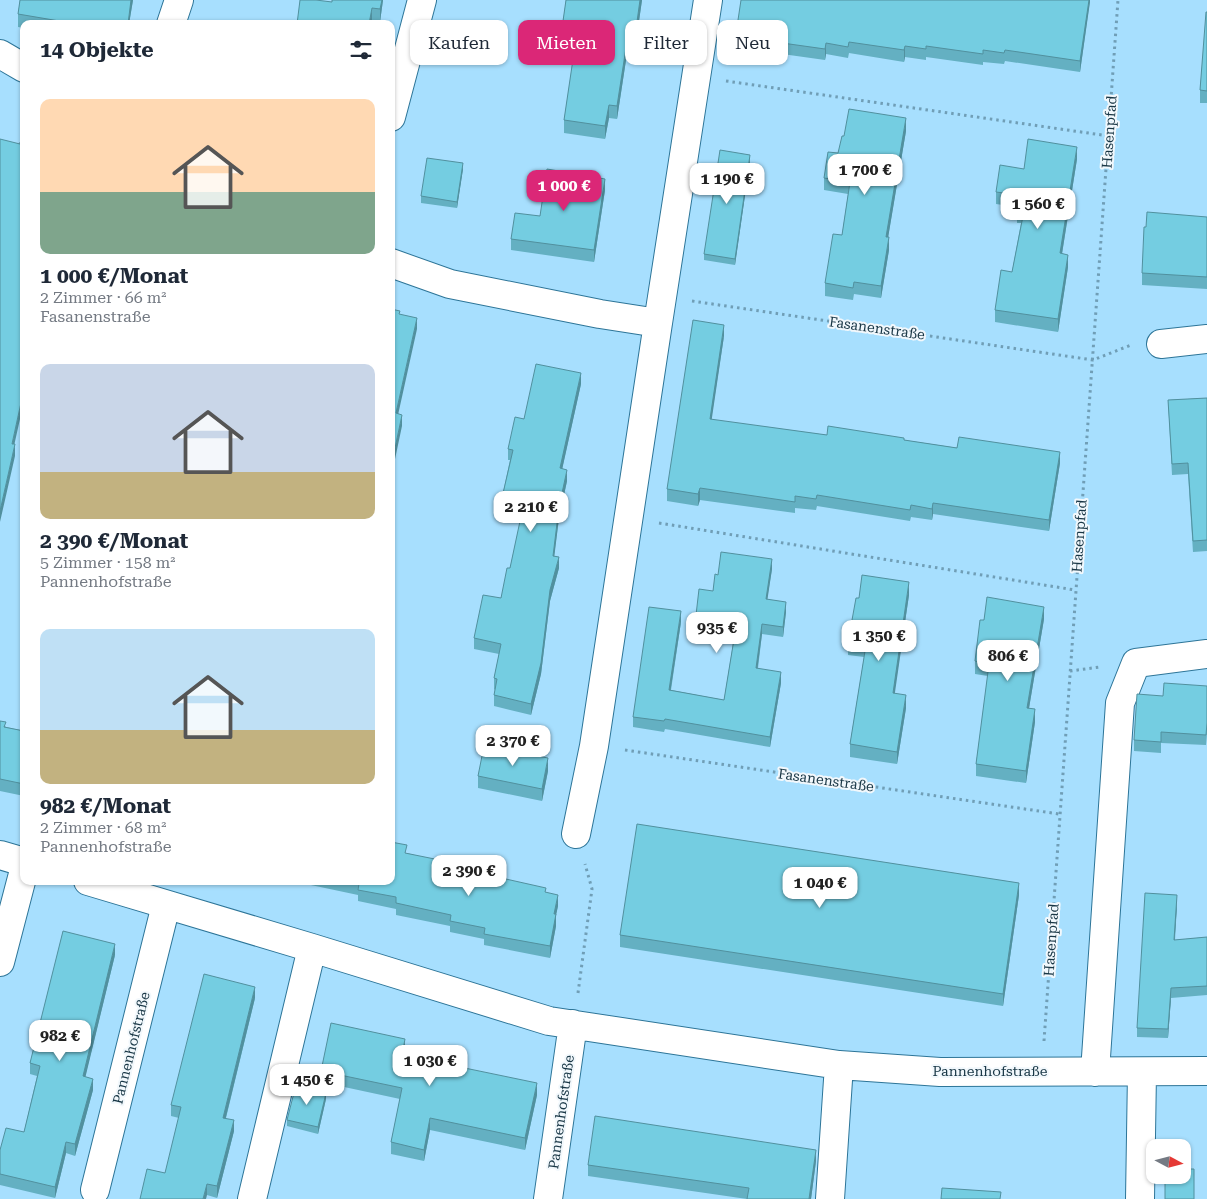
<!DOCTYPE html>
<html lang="de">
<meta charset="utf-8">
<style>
:root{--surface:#fff;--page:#f2f2f3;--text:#1f2937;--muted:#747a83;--accent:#db2777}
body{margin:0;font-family:"Roboto Serif",serif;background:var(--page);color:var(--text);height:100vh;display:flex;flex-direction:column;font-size:19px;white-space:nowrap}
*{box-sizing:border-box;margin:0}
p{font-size:16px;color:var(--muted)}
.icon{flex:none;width:28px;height:28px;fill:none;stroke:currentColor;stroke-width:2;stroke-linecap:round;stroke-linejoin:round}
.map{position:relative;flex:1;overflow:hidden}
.side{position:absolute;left:20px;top:20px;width:375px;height:865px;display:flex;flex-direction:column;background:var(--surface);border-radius:10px;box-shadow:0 1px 4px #0004}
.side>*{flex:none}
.banner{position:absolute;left:410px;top:20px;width:475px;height:45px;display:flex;gap:10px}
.needle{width:32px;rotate:97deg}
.controls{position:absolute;left:1146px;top:1139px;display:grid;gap:10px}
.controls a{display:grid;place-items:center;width:45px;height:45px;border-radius:10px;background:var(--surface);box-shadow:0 1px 4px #0004;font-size:25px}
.price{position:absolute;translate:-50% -42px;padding:0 11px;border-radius:10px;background:#fff;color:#222;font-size:16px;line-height:32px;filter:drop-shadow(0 1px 2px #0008)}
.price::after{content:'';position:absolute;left:50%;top:30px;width:15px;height:11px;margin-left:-8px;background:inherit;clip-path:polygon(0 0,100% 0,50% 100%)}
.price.active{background:var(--accent);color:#fff}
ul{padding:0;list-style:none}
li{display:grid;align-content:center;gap:10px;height:265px;padding:0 20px}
li span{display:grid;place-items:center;height:155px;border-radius:10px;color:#555}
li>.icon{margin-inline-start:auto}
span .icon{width:90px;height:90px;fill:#fffc;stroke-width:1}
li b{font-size:21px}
h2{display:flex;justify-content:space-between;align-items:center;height:60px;padding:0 20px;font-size:21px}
.chip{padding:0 18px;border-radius:10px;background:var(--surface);box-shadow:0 1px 4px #0004;font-size:18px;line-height:45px}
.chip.active{background:var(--accent);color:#fff}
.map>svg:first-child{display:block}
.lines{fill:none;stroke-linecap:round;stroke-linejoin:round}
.minor-casing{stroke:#2d7598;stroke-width:30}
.path{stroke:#709eb6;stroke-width:3;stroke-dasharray:2.5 4;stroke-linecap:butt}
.minor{stroke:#fff;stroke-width:28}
.wall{fill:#64b0c2}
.shaded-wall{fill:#51909e}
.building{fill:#74cde1;stroke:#51909e}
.labels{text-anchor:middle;stroke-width:4;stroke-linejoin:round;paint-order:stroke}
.street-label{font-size:14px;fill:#193746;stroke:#f2f8fc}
</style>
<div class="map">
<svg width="1207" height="1199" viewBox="0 0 1207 1199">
<rect width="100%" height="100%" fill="#a7dffe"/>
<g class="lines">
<g class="minor-casing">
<path id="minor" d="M171 24 179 0
M0 54 24 68
M391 117 422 0
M391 263 450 284 600 314 658 323 708 0
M1161 344 1207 339
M576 834 594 746 658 323
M0 855 24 862
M88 881 312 948 549 1021 839 1065 940 1072 1207 1071
M0 962 24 870
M1095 1072 1120 703 1136 663 1207 654
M95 1190 166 905
M252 1199 312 948
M548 1199 573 1024
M830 1199 839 1065
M1140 1199 1142 1072"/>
</g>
<path class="path" d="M726 81 1109 136
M692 301 1093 360 1131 345
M659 523 1075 590
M1070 671 1100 667
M625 750 1059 814
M578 993 592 889 585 864
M1044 1041 1118 0"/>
<use href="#minor" class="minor"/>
</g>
<path class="wall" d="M20 0H133L129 24H24V28L18 27V14Z
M383 0 380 22 372 20 332 2Z
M566 0H642L635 49 628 47 617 119 609 118 605 139 564 133V120L575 50 563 33V21Z
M1090 0 1080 72 1005 61 1004 64 983 62V65L926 57V60L905 57 904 62 849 53 848 58 826 54 825 60 768 52 767 56 735 51V40Z
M1207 12V103H1200V90Z
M906 131 888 237 889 250 881 298 854 294 853 300 825 296V283L842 235 848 194 824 190V178L838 153 844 136Z
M1077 159 1062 254 1068 267 1058 332 995 322V310L1012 272 1021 223H1017V207L996 204V192L1024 169Z
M750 161 735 265 704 260V254Z
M463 169 457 208 421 203V196Z
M605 190 594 262 511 250V239L540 216Z
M1207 217V289L1142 285V273Z
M724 336 711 420 827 435 904 440 1060 463 1049 531 933 514 932 520 911 517 910 521 817 506 816 510 795 508V513L700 500 698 506 667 501V489Z
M581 384 562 469 567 481 559 518 554 556 559 568 550 601 541 674 531 715 494 706V695L495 690 494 689V678L499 654 474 649V638L501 598 510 568 521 518 501 513V502L510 460H508V449L524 419Z
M1207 398V551L1193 552 1188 474 1172 475 1168 400Z
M772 569 767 599 786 612 783 637 762 634 758 668 781 683 770 747 665 729 664 732 633 727V717L681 622 671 690 724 700 735 631 696 626V615L713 591 718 575Z
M909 595 894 694 906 708 897 764 850 757V744L864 657 848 655V642L859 598Z
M1044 619 1029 708 1035 722 1026 783 976 776V764L988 676 975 674V661L984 620Z
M1207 686V734L1206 745 1161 743V753L1134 751V740L1163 696Z
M0 721 6 727 24 731V796L0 791Z
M548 771 542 801 478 788V776Z
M407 853 489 875 546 893 558 906 556 914V926L550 958 484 945V939L450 932V926L396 915V909L358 901V895L292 881H391Z
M1019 895 1003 1006 620 947V935Z
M1177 905 1175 940 1207 937V995L1171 998 1168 1038 1137 1037V1028Z
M115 955 85 1077 93 1090 75 1156 66 1153 55 1198 0 1185V1150L24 1132 37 1076 30 1074V1063Z
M255 998 226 1118 234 1131 217 1198 207 1195 179 1118 171 1116V1105Z
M405 1051 404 1056 537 1095 525 1150 430 1130 424 1161 391 1154V1142L400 1099 321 1082V1071Z
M326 1099 318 1134 287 1126V1120Z
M816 1161 811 1199H747L588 1176V1165Z"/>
<path class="shaded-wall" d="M131 0H133L129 24H128Z
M382 0H383L380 22V9Z
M640 0H642L635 49V36Z
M1089 0H1090V2L1080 72V61Z
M372 8V20L371 24H369Z
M628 35V47L617 119V106Z
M826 43V54L825 60V49Z
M905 46V57L904 62V50Z
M609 105V118L605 139V126Z
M906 118V131L886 250V237Z
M1077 147V159L1060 266V253Z
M750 155V161L735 265V259Z
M463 163V169L457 208V202Z
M605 179V190L594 262V250Z
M889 237V250L881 298V286Z
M1068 255V267L1058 332V319Z
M417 318V329L396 424V413Z
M724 325V336L710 431V419Z
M581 373V384L560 479V468Z
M24 389V401L12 455V444Z
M402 415V426L391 478V467Z
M15 444V456L0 522V511Z
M1060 452V463L1049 531V520Z
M567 470V481L559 518 553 567V556L559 507Z
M700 488V500L698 506V494Z
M933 503V514L932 520V509Z
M559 557V568L550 601 541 674 531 715V704L550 590Z
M772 559V569L766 609V599Z
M909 582V595L893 706V693Z
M786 602V612L783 637V627Z
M1044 607V619L1027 720V708Z
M681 611V622L669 700V690Z
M762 624V634L756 679V668Z
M781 672V683L770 747V737Z
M906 695V708L897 764V752Z
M1035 709V722L1026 783V771Z
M548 758V771L542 801V789Z
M1019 883V895L1003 1006V994Z
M558 895V906L554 925V914Z
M1177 895V905L1174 949V940Z
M556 914V926L550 958V946Z
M115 944V955L83 1087V1076Z
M255 987V998L223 1129V1118Z
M1171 988V998L1168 1038V1029Z
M405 1039V1051L402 1067V1055Z
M93 1079V1090L75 1156V1144Z
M537 1083V1095L525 1150V1138Z
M326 1093V1099L318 1134V1127Z
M430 1118V1130L424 1161V1150Z
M234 1120V1131L217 1198V1186Z
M66 1142V1153L55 1198V1187Z
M816 1150V1161L811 1199H809Z
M207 1184V1195L206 1199H203Z"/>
<path class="building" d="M20 0H131L128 24H77L18 14Z
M300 0H316L332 2V0H382L380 9 372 8 369 24H297Z
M566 0H640L635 36 628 35 617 106 609 105 605 126 564 120 576 39 563 21Z
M741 0H1089L1080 61 1005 50 1004 53 983 50V54L926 46V49L905 46 904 50 849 42 848 47 826 43 825 49 768 41 767 44 735 40Z
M1206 12H1207V91L1200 90Z
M849 109 906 118 886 237H889L881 286 854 282 853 288 825 283 833 234 842 235 850 182 824 178 828 152 838 153 842 136H844Z
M0 139 20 144V142L24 143V389L12 444H15L0 511Z
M1028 139 1077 147 1060 253 1068 255 1058 319 995 310 1001 270 1012 272 1024 211 1017 210 1019 195 996 192 1000 165 1024 169Z
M720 150 750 155 735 259 704 254Z
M427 158 463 163 457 202 421 196Z
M547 169 605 179 594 250 511 239 515 213 540 216Z
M1147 212 1207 217V277L1142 273 1144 227H1146Z
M391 309 400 311 399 314 417 318 396 413 402 415 391 467Z
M693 320 724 325 710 419 827 435 828 426 904 438V440L957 448 959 437 1060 452 1049 520 933 503 932 509 911 505 910 510 817 495 816 499 795 496V502L700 488 698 494 667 489Z
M536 364 581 373 560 468 567 470 559 507 553 556 559 557 550 590 541 663 531 704 494 695 497 679 494 678 501 644 474 638 483 595 501 598 507 568H510L523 507 501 502 513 450 508 449 515 417 524 419Z
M1207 398V540L1193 541 1188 463 1172 464 1168 400Z
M721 552 772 559 766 599 786 602 783 627 762 624 756 668 781 672 770 737 665 719 664 721 633 717 649 607 681 611 669 690 724 700 737 621 696 615 699 589 713 591 715 574 718 575Z
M862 575 909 582 893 693 906 695 897 752 850 744 866 645 848 642 856 598H859Z
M987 597 1044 607 1027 708 1035 709 1026 771 976 764 989 664 975 661 980 620H984Z
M1164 683 1207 686V723L1206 735 1161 732V742L1134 740 1137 694 1163 696Z
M0 721 6 722 4 727 24 731V784L0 779Z
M484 746 548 758 542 789 478 776Z
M637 824 1019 883 1003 994 620 935Z
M391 842 407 845 405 853 489 870 488 875 546 888 545 892 558 895 554 914H556L550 946 484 934 485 928 450 921 451 915 396 903V897L358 890 359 884 348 881H391Z
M1145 893 1177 895 1174 940 1207 937V986L1171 988 1168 1029 1137 1028Z
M63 931 115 944 83 1076 93 1079 75 1144 66 1142 55 1187 0 1174V1150L6 1128 24 1132 40 1066 30 1063Z
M204 974 255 987 223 1118 234 1120 217 1186 207 1184 203 1199H140L147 1169 165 1173 181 1107 171 1105Z
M331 1023 405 1039 402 1055 537 1083 525 1138 430 1118 424 1150 391 1142 402 1088 321 1071Z
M296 1085 326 1093 318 1127 287 1120Z
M595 1116 816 1150 809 1199H747L749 1188 588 1165Z
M1182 1169H1194V1199H1165V1175H1182Z
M942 1188 1001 1192 1000 1199H941Z"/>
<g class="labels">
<g class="street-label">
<text transform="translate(1109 132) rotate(-86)" y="5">Hasenpfad</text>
<text transform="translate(877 328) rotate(8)" y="5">Fasanenstraße</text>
<text transform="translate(1079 536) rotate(-86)" y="5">Hasenpfad</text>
<text transform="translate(826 780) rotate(8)" y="5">Fasanenstraße</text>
<text transform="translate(1051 940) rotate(-86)" y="5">Hasenpfad</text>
<text transform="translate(131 1048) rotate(-76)" y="5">Pannenhofstraße</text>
<text x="990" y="1076">Pannenhofstraße</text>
<text transform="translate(561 1112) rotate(-82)" y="5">Pannenhofstraße</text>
</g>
</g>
</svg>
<div class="controls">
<a><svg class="needle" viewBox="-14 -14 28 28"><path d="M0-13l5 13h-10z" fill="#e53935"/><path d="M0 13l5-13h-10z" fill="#747a83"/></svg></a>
</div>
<b class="price" style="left:865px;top:196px">1 700 €</b>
<b class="price" style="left:727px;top:205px">1 190 €</b>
<b class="price active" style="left:564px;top:212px">1 000 €</b>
<b class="price" style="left:1038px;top:230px">1 560 €</b>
<b class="price" style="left:531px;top:533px">2 210 €</b>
<b class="price" style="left:717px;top:654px">935 €</b>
<b class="price" style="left:879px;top:662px">1 350 €</b>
<b class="price" style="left:1008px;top:682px">806 €</b>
<b class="price" style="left:513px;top:767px">2 370 €</b>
<b class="price" style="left:469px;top:897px">2 390 €</b>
<b class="price" style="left:820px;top:909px">1 040 €</b>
<b class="price" style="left:60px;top:1062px">982 €</b>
<b class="price" style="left:430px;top:1087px">1 030 €</b>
<b class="price" style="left:307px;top:1106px">1 450 €</b>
<div class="banner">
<a class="chip">Kaufen</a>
<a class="chip active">Mieten</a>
<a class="chip">Filter</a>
<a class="chip">Neu</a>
</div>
<section class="side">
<h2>14 Objekte<svg class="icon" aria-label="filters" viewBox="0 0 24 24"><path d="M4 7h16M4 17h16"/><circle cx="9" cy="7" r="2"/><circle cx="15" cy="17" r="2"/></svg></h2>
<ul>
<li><span style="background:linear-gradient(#ffd9b3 60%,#7fa58c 0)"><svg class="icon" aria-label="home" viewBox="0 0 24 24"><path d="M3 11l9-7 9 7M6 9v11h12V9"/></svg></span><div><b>1 000 €/Monat</b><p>2 Zimmer · 66 m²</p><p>Fasanenstraße</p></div></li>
<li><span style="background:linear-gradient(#c9d6e8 70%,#c2b280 0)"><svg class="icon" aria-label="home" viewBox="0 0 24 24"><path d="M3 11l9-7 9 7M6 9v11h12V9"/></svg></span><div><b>2 390 €/Monat</b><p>5 Zimmer · 158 m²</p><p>Pannenhofstraße</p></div></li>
<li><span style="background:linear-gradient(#bfe0f5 65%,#c2b280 0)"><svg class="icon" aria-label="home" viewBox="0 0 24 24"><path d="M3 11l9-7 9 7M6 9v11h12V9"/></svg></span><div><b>982 €/Monat</b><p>2 Zimmer · 68 m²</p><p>Pannenhofstraße</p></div></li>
</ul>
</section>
</div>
